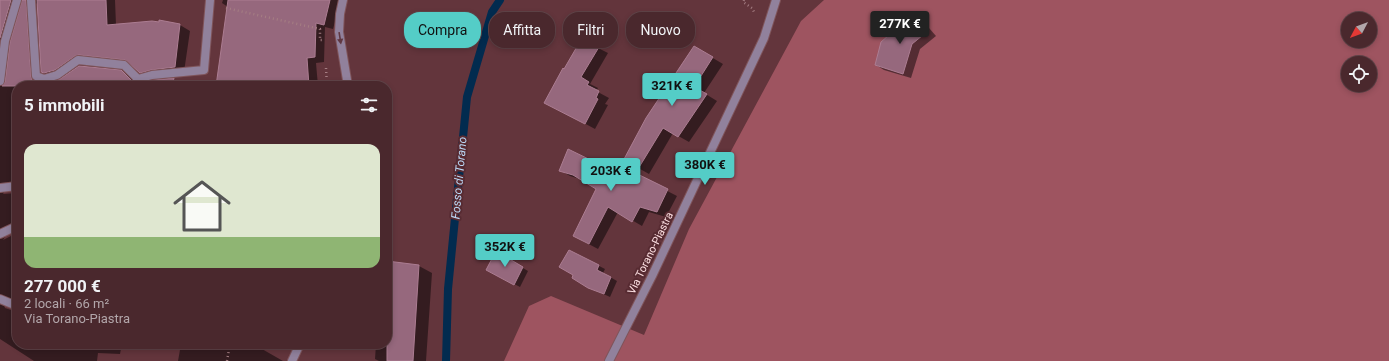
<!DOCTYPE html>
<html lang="it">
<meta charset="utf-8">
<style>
:root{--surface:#4a282d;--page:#543439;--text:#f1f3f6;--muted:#b2a6aa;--line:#614449;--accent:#54cdc7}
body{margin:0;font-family:Roboto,sans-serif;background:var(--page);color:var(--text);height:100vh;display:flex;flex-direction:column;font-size:15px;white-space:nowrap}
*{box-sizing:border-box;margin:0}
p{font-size:13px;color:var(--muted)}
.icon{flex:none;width:22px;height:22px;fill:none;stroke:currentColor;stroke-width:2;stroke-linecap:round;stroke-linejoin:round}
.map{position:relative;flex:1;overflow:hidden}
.panel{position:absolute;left:12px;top:81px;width:380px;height:268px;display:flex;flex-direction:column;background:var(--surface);border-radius:16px;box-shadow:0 2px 6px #0003,0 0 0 1px var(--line)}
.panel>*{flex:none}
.guide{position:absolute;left:404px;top:12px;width:380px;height:36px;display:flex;gap:8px}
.needle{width:26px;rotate:229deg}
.fabs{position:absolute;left:1341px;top:12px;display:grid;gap:8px}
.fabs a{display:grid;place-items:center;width:36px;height:36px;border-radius:50%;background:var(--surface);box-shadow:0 2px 6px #0003,0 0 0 1px var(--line);font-size:20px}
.price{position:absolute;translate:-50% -34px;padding:0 9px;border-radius:4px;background:var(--accent);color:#111;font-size:13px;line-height:26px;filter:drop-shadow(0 1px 2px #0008)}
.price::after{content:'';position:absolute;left:50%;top:24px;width:12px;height:9px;margin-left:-6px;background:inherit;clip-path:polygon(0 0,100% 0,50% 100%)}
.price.active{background:#222;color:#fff}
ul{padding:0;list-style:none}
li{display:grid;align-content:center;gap:8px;height:212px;padding:0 12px}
li span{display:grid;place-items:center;height:124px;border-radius:12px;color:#555}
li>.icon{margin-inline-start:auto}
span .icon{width:72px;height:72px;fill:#fffc;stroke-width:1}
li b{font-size:17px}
h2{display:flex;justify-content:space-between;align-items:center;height:48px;padding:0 12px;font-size:17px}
.pill{padding:0 14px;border-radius:16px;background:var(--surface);box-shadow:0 2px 6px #0003,0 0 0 1px var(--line);font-size:14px;line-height:36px}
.pill.active{background:var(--accent);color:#111}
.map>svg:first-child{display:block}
.forest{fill:#9e5460;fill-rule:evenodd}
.shadow{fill:#0007;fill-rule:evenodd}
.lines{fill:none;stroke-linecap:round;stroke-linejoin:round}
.stream{stroke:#022b4f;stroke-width:8}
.building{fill:#96687d;stroke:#ac7d92}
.minor-casing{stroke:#7f545a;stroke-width:10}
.path{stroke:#a57e83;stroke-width:2.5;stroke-dasharray:1 3;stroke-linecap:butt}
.minor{stroke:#91819c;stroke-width:8}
.oneway{fill:#603842}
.labels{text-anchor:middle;stroke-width:4;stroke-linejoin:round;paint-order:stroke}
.street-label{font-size:11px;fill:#fde0e3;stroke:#572b32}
.water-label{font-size:12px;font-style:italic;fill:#bcd8f6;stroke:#572b32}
</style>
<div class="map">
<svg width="1389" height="361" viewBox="0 0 1389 361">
<rect width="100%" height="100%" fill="#63353c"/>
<path class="forest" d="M824 0H1389V361H504L529 306 551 296 644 335 689 229 801 21ZM1348 19H1370V41H1348ZM1348 63H1370V85H1348Z"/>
<path class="shadow" d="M0 0H115L116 25 160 23V21L180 25 190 31 184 72 150 78 140 72 131 64 89 59 85 60 64 75 54 78 42 72 38 1 35 6 40 82 42 86H17V187L6 189 3 194 17 193V230L7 234 3 240 17 233V301L10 298 6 300 4 305 5 308 17 312V344H122L120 354 98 353 97 361H34L0 339ZM10 40H12L6 82 4 86Z
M223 0H341L333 29 325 27 324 62 316 63 318 86H141L174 79 178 82 218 81 228 7 222 3Z
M913 15 922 20 936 36 920 49 911 78 884 70 876 65Z
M694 47 723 64 704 93 717 101 689 142 673 133 649 174 624 160Z
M598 48 608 53 590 84 598 88 596 91 609 98 605 104 608 105 595 129 556 108Z
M121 71 131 77 140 86H50Z
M611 162 677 196 666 217 649 212 642 226 618 212 598 249 583 241 598 189 583 180 570 176 560 170 607 169Z
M570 251 605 269 603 273 617 281 610 297 595 290Z
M496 252 528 271 520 287 488 270Z
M387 262 419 266 432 273 426 361H379L375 359 376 344H387Z
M181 344H263L262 349 283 361H178Z"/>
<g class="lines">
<path class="stream" d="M446 361 448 289 467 97 492 12 500 0"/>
</g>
<path class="building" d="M0 0H11L0 38Z
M22 0H26L31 76 32 80 38 83V86H2L5 82 10 42Z
M37 0H106L107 25 152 21 159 22V20L180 24 175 67 151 70 140 73 125 60 79 55 75 56 55 70 44 73 41 72Z
M228 0H330L324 25 316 23 315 57 307 58 309 86H216Z
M913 14 928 31 912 44 903 74 875 65 881 42Z
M582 38 599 47 581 77 589 82 587 85 599 91 596 98 598 99 585 124 544 103 563 68 564 69Z
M694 46 713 57 694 87 707 94 678 137 663 128 638 169 623 161 646 118Z
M79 66 121 70 131 80 129 86H50V83L60 79Z
M174 78 173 86H140L142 84 153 80Z
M568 149 607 168 611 161 668 189 657 212 640 207 632 222 608 207 589 244 573 236 596 189 573 175 559 171Z
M569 250 599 265 597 270 611 277 604 294 588 288 572 278 573 275 559 267Z
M496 251 523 267 514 285 486 270Z
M387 261 419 265 413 361H387Z"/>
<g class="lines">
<g class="minor-casing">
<path id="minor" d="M31 0 36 76 44 79
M343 0 340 14 339 32 348 86
M0 81 5 41 17 0
M44 86V79L57 75 78 60 124 65 138 79
M134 86 138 79 152 75 204 70 210 0
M0 188 17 186
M0 234 17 226
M0 299 17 306
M292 361 300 344
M609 361 652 276 764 38 776 0"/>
</g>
<path class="path" d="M744 0 743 2 752 8 754 12
M226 8 320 29V40H323
M326 68 327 86
M227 361 230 344"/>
<use href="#minor" class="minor"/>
</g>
<defs><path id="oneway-solid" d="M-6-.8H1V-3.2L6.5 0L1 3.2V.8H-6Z"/></defs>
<use class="oneway" href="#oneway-solid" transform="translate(340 38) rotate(81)"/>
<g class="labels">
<g class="street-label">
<text transform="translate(650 253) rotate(-64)" y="4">Via Torano-Piastra</text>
</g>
<g class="water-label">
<text transform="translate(459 178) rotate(-85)" y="4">Fosso di Torano</text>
</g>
</g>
</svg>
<div class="fabs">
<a><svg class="needle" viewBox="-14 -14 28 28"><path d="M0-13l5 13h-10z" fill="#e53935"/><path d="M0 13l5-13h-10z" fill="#b2a6aa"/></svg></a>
<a><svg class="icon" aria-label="locate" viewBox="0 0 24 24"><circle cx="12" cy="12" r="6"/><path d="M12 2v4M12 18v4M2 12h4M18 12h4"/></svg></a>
</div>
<b class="price active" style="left:900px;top:45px">277K €</b>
<b class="price" style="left:672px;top:107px">321K €</b>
<b class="price" style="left:705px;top:186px">380K €</b>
<b class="price" style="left:611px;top:192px">203K €</b>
<b class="price" style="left:505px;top:268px">352K €</b>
<div class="guide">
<a class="pill active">Compra</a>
<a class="pill">Affitta</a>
<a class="pill">Filtri</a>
<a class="pill">Nuovo</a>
</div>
<section class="panel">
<h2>5 immobili<svg class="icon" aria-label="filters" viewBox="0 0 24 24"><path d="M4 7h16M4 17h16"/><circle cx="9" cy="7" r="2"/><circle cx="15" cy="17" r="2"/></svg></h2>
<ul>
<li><span style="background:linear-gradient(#dfe7d0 75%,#8fb573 0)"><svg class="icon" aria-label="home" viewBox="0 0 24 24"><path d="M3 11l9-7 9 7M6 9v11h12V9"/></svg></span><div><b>277 000 €</b><p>2 locali · 66 m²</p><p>Via Torano-Piastra</p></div></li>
</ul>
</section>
</div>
